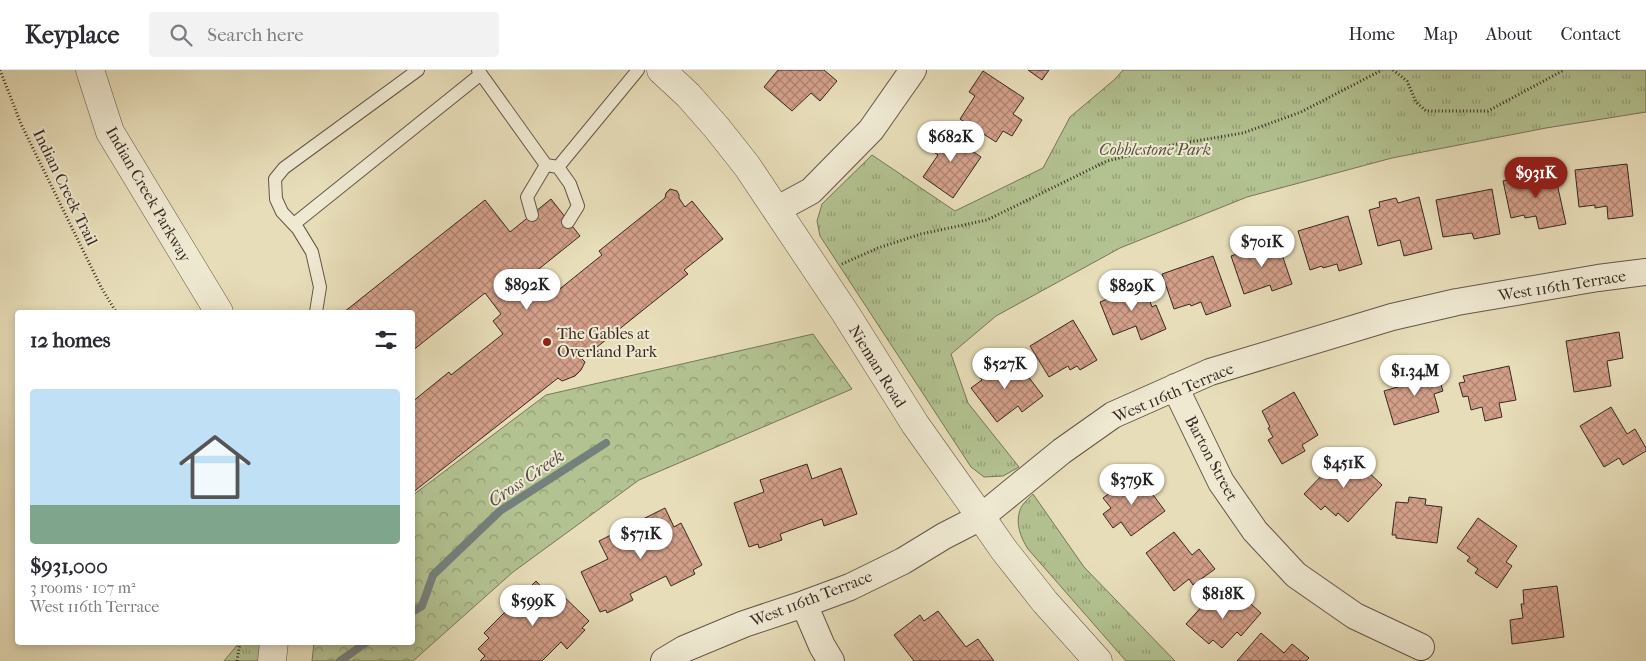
<!DOCTYPE html>
<meta charset="utf-8">
<style>
:root{--surface:#fff;--page:#f2f2f3;--text:#2b2b33;--muted:#7c7c81;--line:#e1e1e2;--accent:#8f2418}
body{margin:0;font-family:"IM FELL French Canon",serif;background:var(--page);color:var(--text);height:100vh;display:flex;flex-direction:column;font-size:19px;white-space:nowrap}
*{box-sizing:border-box;margin:0}
p{font-size:16px;color:var(--muted)}
.icon{flex:none;width:28px;height:28px;fill:none;stroke:currentColor;stroke-width:2;stroke-linecap:round;stroke-linejoin:round}
.map{position:relative;flex:1;overflow:hidden}
.drawer{position:absolute;left:15px;top:240px;width:400px;height:335px;display:flex;flex-direction:column;background:var(--surface);border-radius:5px;box-shadow:0 2px 8px #0003}
.drawer>*{flex:none}
.price{position:absolute;translate:-50% -42px;padding:0 11px;border-radius:18px;background:#fff;color:#222;font-size:16px;line-height:32px;filter:drop-shadow(0 1px 2px #0008)}
.price::after{content:'';position:absolute;left:50%;top:30px;width:15px;height:11px;margin-left:-8px;background:inherit;clip-path:polygon(0 0,100% 0,50% 100%)}
.price.on{background:var(--accent);color:#fff}
ul{padding:0;list-style:none}
li{display:grid;align-content:center;gap:10px;height:265px;padding:0 15px}
li span{display:grid;place-items:center;height:155px;border-radius:5px;color:#555}
li>.icon{margin-inline-start:auto}
span .icon{width:90px;height:90px;fill:#fffc;stroke-width:1}
li b{font-size:21px}
h2{display:flex;justify-content:space-between;align-items:center;height:60px;padding:0 15px;font-size:21px}
header{display:flex;align-items:center;gap:30px;box-sizing:border-box;height:70px;padding:0 25px;background:var(--surface);border-bottom:1px solid var(--line)}
header strong{font-size:24px}
nav{display:flex;gap:28px;margin-inline-start:auto;font-size:18px}
.search{width:350px;height:45px;background:var(--page);display:flex;align-items:center;gap:12px;box-sizing:border-box;padding:0 18px;border-radius:5px;color:var(--muted);font-size:19px}
.map>svg:first-child{display:block}
.grass{fill:url(#grass-tufts);stroke:#76765a}
.forest{fill:url(#forest-crowns);stroke:#76765a}
.lines{fill:none;stroke-linecap:round;stroke-linejoin:round}
.stream{stroke:#73807c;stroke-width:8}
.building{fill:url(#building-cross-hatch);stroke:#382922}
.service-casing{stroke:#645648;stroke-width:14}
.minor-casing{stroke:#645648;stroke-width:28}
.tertiary-casing{stroke:#645648;stroke-width:29}
.path{stroke:#382922;stroke-width:3;stroke-dasharray:1 2.5;stroke-linecap:butt}
.service{stroke:#efe9d2;stroke-width:12}
.minor{stroke:#efe9d2;stroke-width:26}
.tertiary{stroke:#efe9d2;stroke-width:28}
.poi-dot{fill:#8f2418;stroke:#efe9d2;stroke-width:2}
.labels{text-anchor:middle;stroke-width:4;stroke-linejoin:round;paint-order:stroke}
.park-label{font-size:16px;font-style:italic;fill:#574f3e;stroke:#efe9d2}
.street-label{font-size:16px;fill:#382922;stroke:#efe9d2}
.poi-label{font-size:16px;fill:#382922;stroke:#efe9d2;text-anchor:start}
.water-label{font-size:18px;font-style:italic;fill:#504d48;stroke:#efe9d2}
</style>
<header>
<strong>Keyplace</strong>
<div class="search"><svg class="icon" aria-label="search" viewBox="0 0 24 24"><circle cx="10" cy="10" r="6"/><path d="M15 15l6 6"/></svg>Search here</div>
<nav><a>Home</a><a>Map</a><a>About</a><a>Contact</a></nav>
</header>
<div class="map">
<svg width="1646" height="591" viewBox="0 0 1646 591">
<defs>
<pattern id="grass-tufts" width="24" height="20" patternUnits="userSpaceOnUse" patternTransform="scale(1.25)"><rect width="24" height="20" fill="#b3c291"/><path d="M3 7l-1-3M5 7V3M7 7l1-3M15 17l-1-3M17 17v-4M19 17l1-3" fill="none" stroke="#939e76"/></pattern>
<pattern id="forest-crowns" width="20" height="18" patternUnits="userSpaceOnUse" patternTransform="scale(1.25)"><rect width="20" height="18" fill="#b3c291"/><path d="M2 6a3 3 0 1 1 6 0M12 15a3 3 0 1 1 6 0" fill="none" stroke="#939e76"/></pattern>
<pattern id="building-cross-hatch" width="8" height="8" patternUnits="userSpaceOnUse" patternTransform="scale(1.25)"><rect width="8" height="8" fill="#d39f89"/><path d="M0 0l8 8M0 8l8-8" fill="none" stroke="#ac8270"/></pattern>
</defs>
<rect width="100%" height="100%" fill="#e7ddb9"/>
<filter id="stains"><feTurbulence type="fractalNoise" baseFrequency=".004" numOctaves="4"/><feColorMatrix values="0 0 0 0 .2 0 0 0 0 .09 0 0 0 0 .02 0 0 0 .5 -.17"/></filter>
<radialGradient id="worn" r=".72"><stop offset=".6" stop-color="#630" stop-opacity="0"/><stop offset="1" stop-color="#630" stop-opacity=".3"/></radialGradient>
<path class="grass" d="M1123 0H1646V42L1546 58 1392 88 1247 127 1120 178 996 246 951 284 968 333 1019 397 1003 406 984 407 971 397 820 166 817 151 822 134 872 85 955 141 1043 98 1070 47 1114 10Z
M1033 424 1084 497 1175 591H1126L1028 479C1021 468 1015 454 1020 440 1022 434 1029 428 1033 424Z
M239 573H261L258 591H224Z"/>
<path class="forest" d="M813 264 852 319 639 410 513 502 413 591H312L314 573 412 572 413 425 546 325Z"/>
<g class="lines">
<path class="stream" d="M412 542 422 536 433 505 500 441 606 373
M340 591 367 572"/>
</g>
<path class="building" d="M778 0H824L837 11 820 31 811 23 792 41 764 17Z
M1028 0H1049L1042 10Z
M983 1 1024 28 1013 44 1022 50 1012 66 1003 61 996 72 960 49 975 26 969 22Z
M947 56 969 71 965 76 981 87 953 128 923 107 938 85 931 80Z
M1627 94 1633 146 1608 149 1607 136 1595 138V135L1579 137 1575 100Z
M1554 100 1566 154 1539 159 1536 146 1525 148 1524 145 1511 148 1503 111Z
M670 119 677 121 679 125V128L685 137 692 131 723 169 684 200 688 204 582 289 585 292 581 300 575 306 562 311 558 308 412 423V332L449 302 451 305 503 264 493 251 501 244 485 223 412 281V242H344L485 130 510 162 551 129 580 166 520 214 528 224 523 227 530 235 531 225 538 220 547 221 551 226 602 185 599 181 665 128 666 123Z
M1492 119 1500 164 1474 169 1472 163 1443 167 1436 130Z
M1419 127 1432 179 1404 186 1400 170 1378 176 1369 140 1380 137 1379 132 1396 128 1398 133Z
M1348 146 1362 194 1339 201 1337 194 1323 198 1322 196 1310 200 1298 161Z
M1277 170 1292 214 1272 221 1270 215 1244 224 1231 186Z
M1213 186 1231 236 1206 245 1201 232 1191 236 1190 234 1174 239 1162 204Z
M1143 214 1152 237 1156 235 1166 259 1141 270 1136 256 1113 265 1100 232 1110 228 1108 221 1124 215 1126 221Z
M1073 250 1097 290 1080 300 1077 296 1070 300 1068 296 1049 307 1030 276Z
M1619 262 1623 288 1607 291 1611 316 1574 322 1566 271Z
M1010 289 1021 303 1024 301 1043 326 1022 342 1018 336 997 352 971 318 982 310 977 302 990 292 996 300Z
M1435 296 1443 321 1434 324 1439 342 1394 355 1384 321 1411 313 1408 304Z
M1509 296 1516 330 1499 333 1502 347 1485 351 1482 337 1471 340 1468 326 1463 327 1459 313 1465 312 1463 306Z
M1294 322 1318 365 1302 375 1305 381 1282 394 1268 370 1273 367 1268 358 1270 357 1262 341Z
M1611 337 1627 364 1635 359 1646 378V381L1623 395 1619 388 1604 397 1580 356Z
M1348 383 1382 415 1348 452 1338 443 1336 446 1325 436 1321 440 1304 424 1326 401 1328 403Z
M807 394 812 409 841 398 857 444 824 456 822 449 780 464 782 470 759 478 758 474 749 477 734 433 764 422 760 410Z
M1137 403 1165 441 1131 466 1121 452 1113 458 1103 444 1111 438 1103 428Z
M1409 427 1426 429 1425 435 1442 437 1437 473 1396 468V465H1392L1396 432 1408 433Z
M665 438 674 457 681 453 702 495 693 500 695 504 671 516 666 506 630 524 633 530 607 543 606 540 600 542 581 502 608 489 599 471Z
M1478 448 1517 476 1506 492 1512 496 1497 518 1475 503 1478 499 1467 491 1470 487 1457 478Z
M1174 462 1192 485 1199 479 1215 499 1193 515 1189 509 1174 521 1146 483Z
M536 511 547 523 554 517 589 551 582 558 585 560 567 579 561 572 542 591H480L485 586 478 579 489 568 484 563Z
M1557 516 1564 567 1512 574 1510 550 1523 548 1521 534H1524L1523 520Z
M1215 522 1232 537 1242 526 1261 543 1241 566 1237 562 1222 578 1213 570 1209 574 1186 554Z
M938 541 966 577 978 569 994 591H914L894 565 920 545 924 551Z
M1261 563 1284 583 1292 574 1309 588 1306 591H1237Z"/>
<g class="lines">
<g class="service-casing">
<path id="service" d="M478 0 546 95 558 97 638 0
M558 97 570 114 578 136 568 152
M532 145 527 127 546 95
M294 154 481 4
M316 242 320 217 312 182 298 159 282 142 276 129 275 109 284 98 418 0"/>
</g>
<g class="minor-casing">
<path id="minor" d="M776 140 811 121 871 60 913 0
M1175 317 1221 412 1255 461 1296 505 1355 546 1421 577
M804 534 822 576 831 591
M664 591 684 579 744 554 804 534 850 517 903 491 944 466 981 447 1062 381 1113 345 1210 302 1392 247 1457 232 1598 208 1646 202"/>
</g>
<g class="tertiary-casing">
<path id="tertiary" d="M90 0 110 62 219 242
M661 0 688 25 717 58 747 96 846 244 915 354 981 447 1004 480 1045 532 1098 591
M272 591 274 572"/>
</g>
<path class="path" d="M0 0 21 54 101 217 116 242
M1393 0 1407 11 1416 32 1426 41H1488L1564 0
M842 194 878 178 921 164 987 150 1107 91 1172 75 1243 63 1301 42 1382 0
M237 591 240 572"/>
<use href="#service" class="service"/>
<use href="#minor" class="minor"/>
<use href="#tertiary" class="tertiary"/>
</g>
<circle class="poi-dot" cx="547" cy="272" r="5"/>
<g class="labels">
<g class="park-label">
<text x="1155" y="85">Cobblestone Park</text>
</g>
<g class="street-label">
<text transform="translate(66 117) rotate(64)" y="6">Indian Creek Trail</text>
<text transform="translate(149 124) rotate(60)" y="6">Indian Creek Parkway</text>
<text transform="translate(1562 215) rotate(-9)" y="6">West 116th Terrace</text>
<text transform="translate(878 296) rotate(58)" y="6">Nieman Road</text>
<text transform="translate(1173 322) rotate(-23)" y="6">West 116th Terrace</text>
<text transform="translate(1212 388) rotate(62)" y="6">Barton Street</text>
<text transform="translate(811 528) rotate(-21)" y="6">West 116th Terrace</text>
</g>
<g class="poi-label">
<text x="557" y="269">The Gables at<tspan x="557" dy="18">Overland Park</tspan></text>
</g>
<g class="water-label">
<text transform="translate(526 408) rotate(-34)" y="6">Cross Creek</text>
</g>
</g>
<rect width="100%" height="100%" filter="url(#stains)"/>
<rect width="100%" height="100%" fill="url(#worn)"/>
</svg>
<b class="price" style="left:951px;top:93px">$682K</b>
<b class="price on" style="left:1536px;top:129px">$931K</b>
<b class="price" style="left:1262px;top:198px">$701K</b>
<b class="price" style="left:527px;top:241px">$892K</b>
<b class="price" style="left:1132px;top:242px">$829K</b>
<b class="price" style="left:1005px;top:320px">$527K</b>
<b class="price" style="left:1415px;top:327px">$1.34M</b>
<b class="price" style="left:1344px;top:419px">$451K</b>
<b class="price" style="left:1132px;top:436px">$379K</b>
<b class="price" style="left:641px;top:490px">$571K</b>
<b class="price" style="left:1223px;top:550px">$818K</b>
<b class="price" style="left:533px;top:557px">$599K</b>
<section class="drawer">
<h2>12 homes<svg class="icon" aria-label="filters" viewBox="0 0 24 24"><path d="M4 7h16M4 17h16"/><circle cx="9" cy="7" r="2"/><circle cx="15" cy="17" r="2"/></svg></h2>
<ul>
<li><span style="background:linear-gradient(#bfe0f5 75%,#7fa58c 0)"><svg class="icon" aria-label="home" viewBox="0 0 24 24"><path d="M3 11l9-7 9 7M6 9v11h12V9"/></svg></span><div><b>$931,000</b><p>3 rooms · 107 m²</p><p>West 116th Terrace</p></div></li>
</ul>
</section>
</div>
